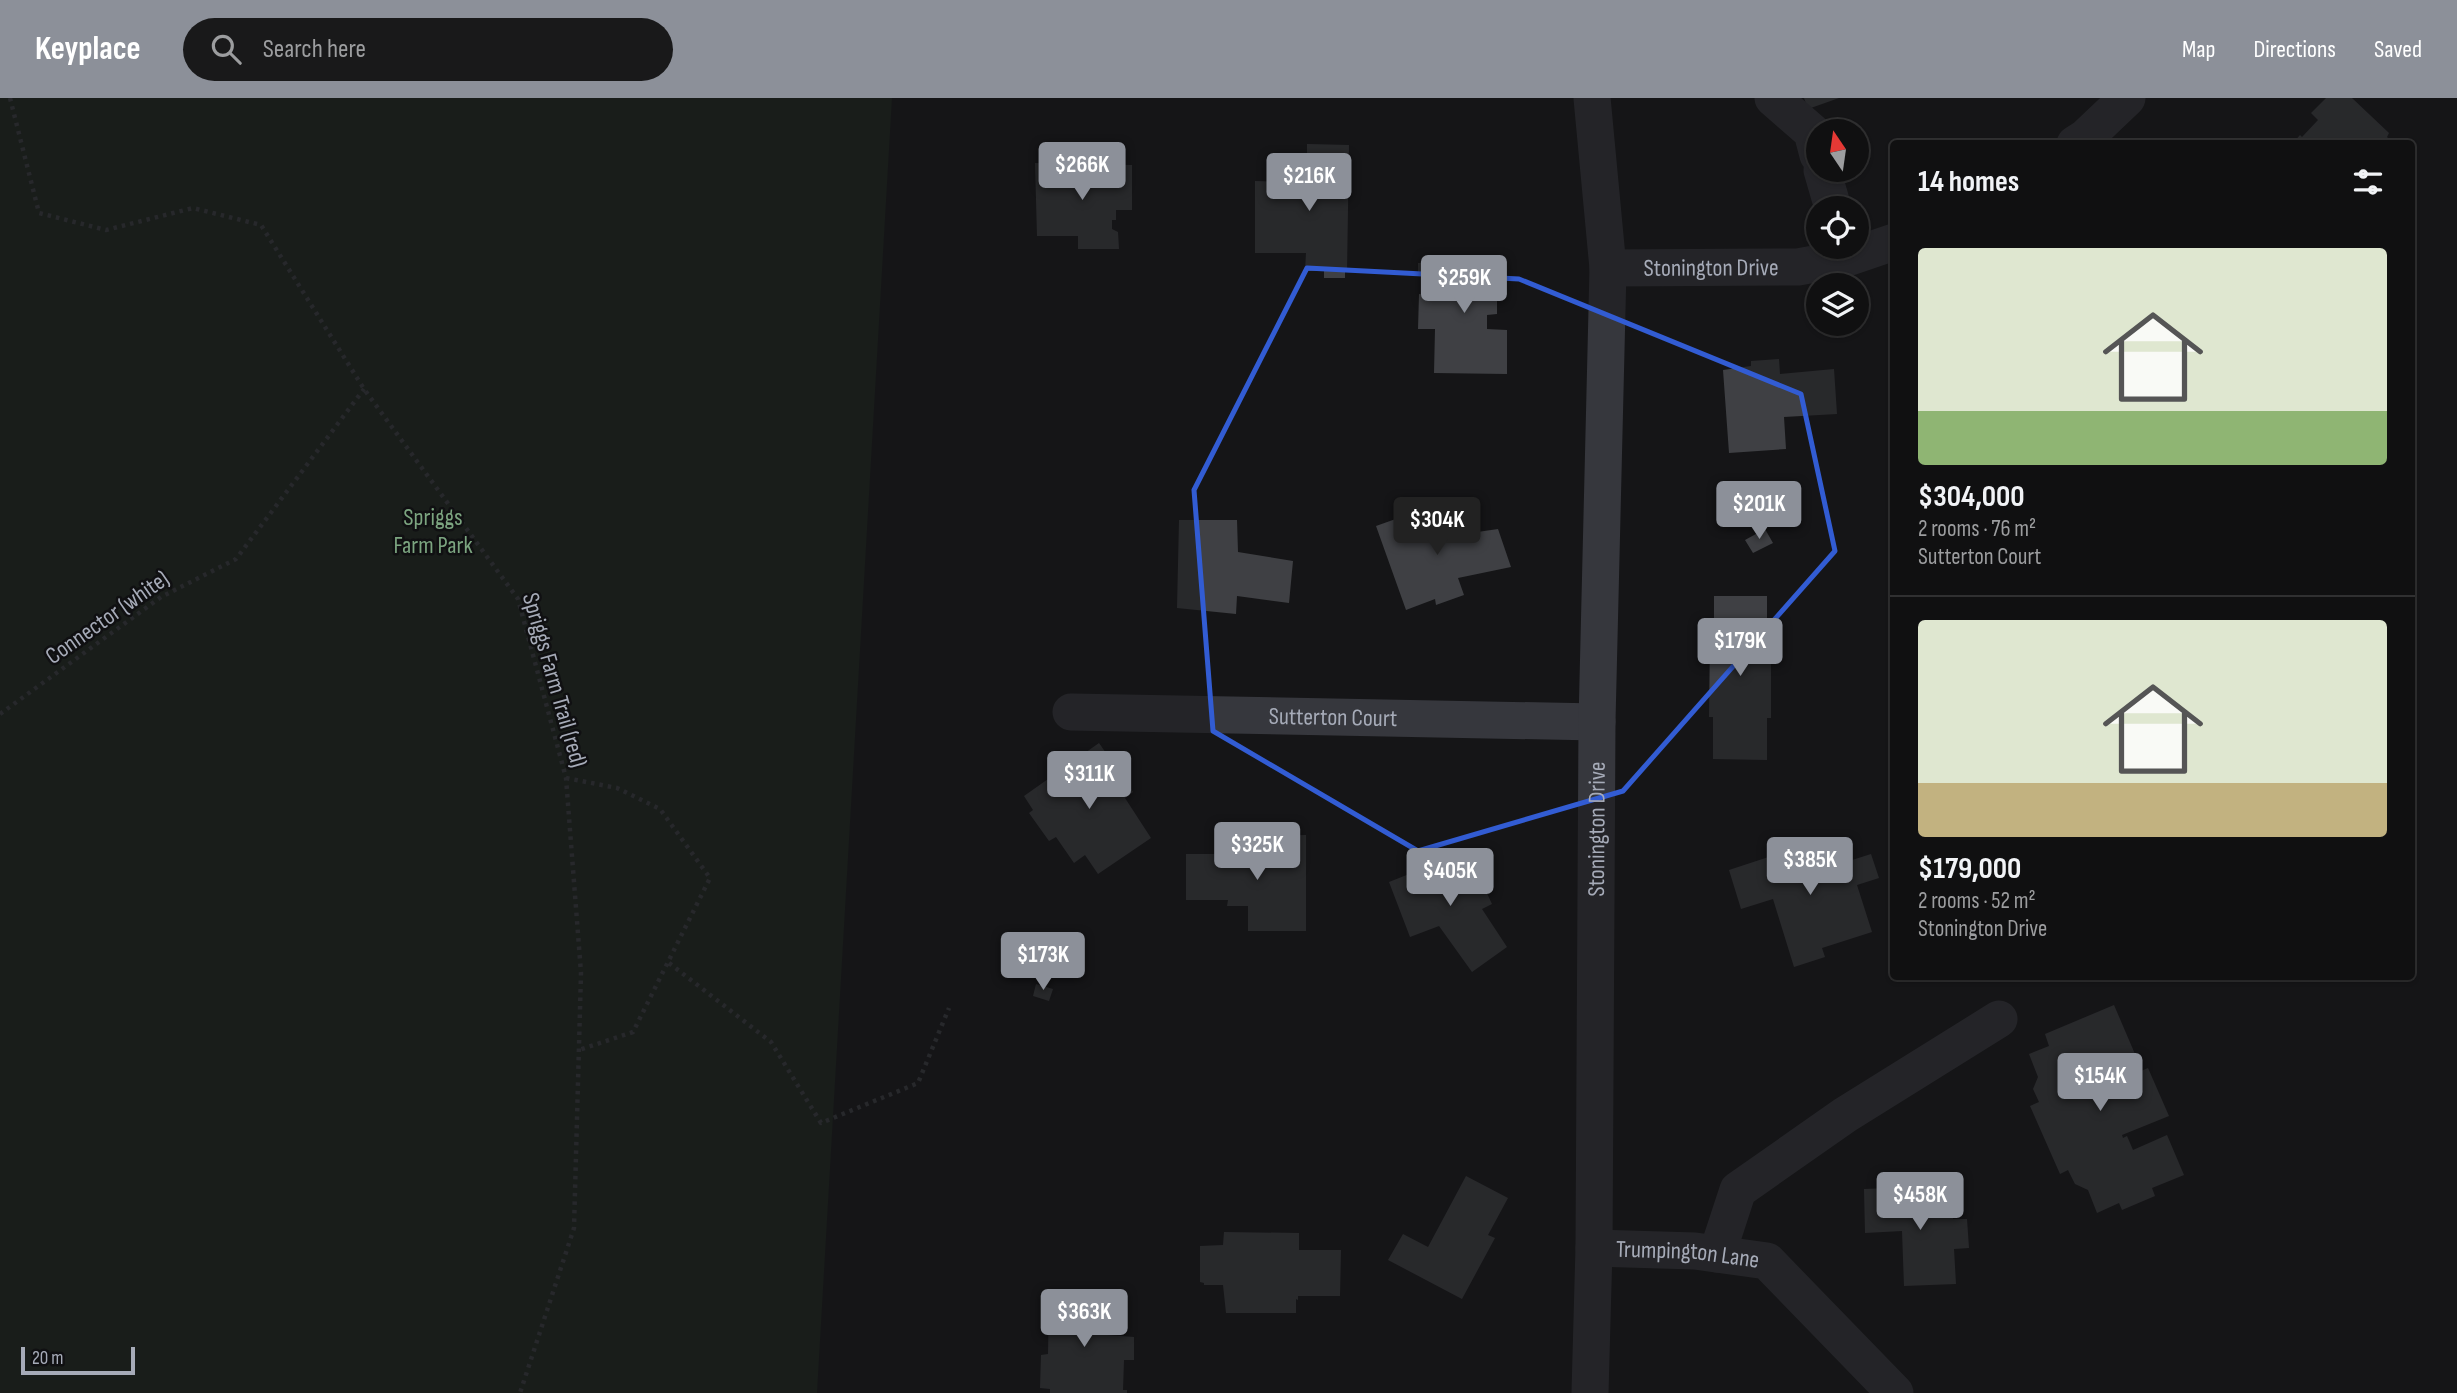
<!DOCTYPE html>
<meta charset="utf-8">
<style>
:root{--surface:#101011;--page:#19191a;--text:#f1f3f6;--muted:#9c9d9f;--line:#303031;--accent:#8c9099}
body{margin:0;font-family:"Sofia Sans Condensed",sans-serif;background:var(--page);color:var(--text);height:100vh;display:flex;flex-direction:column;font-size:26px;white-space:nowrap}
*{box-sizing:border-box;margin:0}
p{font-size:23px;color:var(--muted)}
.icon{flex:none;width:38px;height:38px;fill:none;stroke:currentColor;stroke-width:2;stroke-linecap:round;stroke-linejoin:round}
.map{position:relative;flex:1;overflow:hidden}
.sheet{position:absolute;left:1890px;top:42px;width:525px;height:840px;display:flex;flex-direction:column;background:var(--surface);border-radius:7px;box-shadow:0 2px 5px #0004,0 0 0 2px var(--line)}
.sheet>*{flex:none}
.needle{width:46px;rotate:347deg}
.tools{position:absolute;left:1806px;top:21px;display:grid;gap:14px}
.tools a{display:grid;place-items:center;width:63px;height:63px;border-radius:50%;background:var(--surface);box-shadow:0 2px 5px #0004,0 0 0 2px var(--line);font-size:35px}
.scale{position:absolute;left:21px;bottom:18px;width:114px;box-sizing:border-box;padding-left:7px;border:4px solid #a6abb8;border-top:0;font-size:19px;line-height:24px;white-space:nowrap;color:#a6abb8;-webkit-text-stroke:5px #101012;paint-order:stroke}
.price{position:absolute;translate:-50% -60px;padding:0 16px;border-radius:7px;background:var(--accent);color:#fff;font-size:23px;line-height:46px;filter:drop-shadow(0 2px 4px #0008)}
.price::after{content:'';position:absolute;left:50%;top:42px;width:21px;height:16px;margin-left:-10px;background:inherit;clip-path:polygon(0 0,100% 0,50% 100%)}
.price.active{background:#222;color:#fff}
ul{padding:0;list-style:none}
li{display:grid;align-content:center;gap:14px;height:371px;padding:0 28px}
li+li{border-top:2px solid var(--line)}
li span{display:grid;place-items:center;height:217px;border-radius:7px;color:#555}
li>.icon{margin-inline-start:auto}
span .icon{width:126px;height:126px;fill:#fffc;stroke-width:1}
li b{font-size:30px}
h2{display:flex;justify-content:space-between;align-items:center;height:84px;padding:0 28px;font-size:30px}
header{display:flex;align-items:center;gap:42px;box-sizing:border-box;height:98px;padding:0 35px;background:var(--accent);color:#fff}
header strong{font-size:33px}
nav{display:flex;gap:38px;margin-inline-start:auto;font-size:24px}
.search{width:490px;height:63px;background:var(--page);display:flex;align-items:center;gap:18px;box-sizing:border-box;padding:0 24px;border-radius:38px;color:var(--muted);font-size:26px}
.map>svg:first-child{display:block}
.green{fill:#1d261e}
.building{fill:#3f4044}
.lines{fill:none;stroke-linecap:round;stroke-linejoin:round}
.path{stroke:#3c3e44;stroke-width:4.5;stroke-dasharray:3.5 5;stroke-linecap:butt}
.minor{stroke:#36373d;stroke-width:37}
.marked{fill:none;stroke:#325cd3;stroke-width:5;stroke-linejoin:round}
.labels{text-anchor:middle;stroke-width:5;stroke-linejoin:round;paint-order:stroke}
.street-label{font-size:24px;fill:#a6abb8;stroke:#101012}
.park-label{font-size:24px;fill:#7ca580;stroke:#101012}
</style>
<header>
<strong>Keyplace</strong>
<div class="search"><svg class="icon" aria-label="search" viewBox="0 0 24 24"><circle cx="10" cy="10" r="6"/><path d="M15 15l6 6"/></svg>Search here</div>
<nav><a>Map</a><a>Directions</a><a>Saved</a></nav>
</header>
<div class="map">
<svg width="2457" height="1295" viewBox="0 0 2457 1295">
<rect width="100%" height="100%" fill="#151517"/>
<path class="green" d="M0 0H892L817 1295H0Z"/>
<path class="building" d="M1804 0H1839L1808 11Z
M2326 0H2352L2389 35 2387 39 2394 46H2292L2300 37 2302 39 2318 22 2311 15Z
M1307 46 1349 47 1347 174H1345V180H1324V173H1305L1306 155H1255V83L1299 84 1300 91 1307 90Z
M1035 65 1132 67V112H1116V122H1112V131L1118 134 1119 151H1078V138H1037Z
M1435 157 1492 158V171H1501V185H1497V216L1487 217V231L1507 232V276L1434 275 1435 231H1418L1419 196 1433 197V178H1418V165H1435Z
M1779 261 1780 276 1834 271 1837 316 1784 319 1786 351 1729 355 1723 272 1751 268V263Z
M1432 408 1443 439 1498 431 1511 469 1458 480 1464 497 1436 507 1435 501 1406 512 1376 428Z
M1179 422H1237L1238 454 1293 463 1289 505 1237 498 1236 516 1177 510Z
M1765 431 1773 445 1753 455 1745 442Z
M1714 498H1767V540H1771V620H1767V662L1713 661V619H1709L1710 539H1714Z
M1099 645 1133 694 1125 700 1151 740 1098 776 1085 757 1074 765 1056 739 1049 743 1029 715 1033 712 1024 698Z
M1306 737V833H1248V808H1227L1228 802H1186V756H1232V763H1249L1250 738Z
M1808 746 1812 758 1844 748 1849 763 1871 756 1879 780 1857 787 1872 834 1822 850 1825 859 1794 869 1773 801 1741 811 1729 772Z
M1467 753 1492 806 1482 811 1507 849 1472 874 1439 828 1410 839 1389 784Z
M1036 886 1053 891 1049 903 1033 898Z
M2114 907 2135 956 2098 971 2104 985 2099 986 2101 990 2148 970 2169 1018 2122 1037 2123 1040 2127 1038 2133 1052 2167 1037 2184 1077 2152 1090 2155 1098 2122 1112 2119 1105 2097 1115 2088 1092 2075 1086 2068 1072 2060 1076 2030 1008 2039 1004 2033 991 2038 979 2029 956 2049 948 2045 936Z
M1466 1078 1508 1100 1488 1137 1495 1140 1462 1201 1388 1162 1403 1136 1428 1149Z
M1890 1090V1096L1952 1093 1953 1121H1967L1969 1150 1954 1151 1956 1186 1904 1188 1902 1133 1865 1135 1864 1091Z
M1224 1134 1299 1135V1152H1341L1340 1198H1298V1202L1296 1201V1215H1226L1223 1187H1204V1185L1200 1184V1148L1223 1147Z
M1049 1200H1108V1237L1134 1239V1262H1124L1123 1292H1127V1295H1050V1291L1040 1290 1041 1257 1048 1256Z"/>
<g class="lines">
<path class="path" d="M10 0 39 115 106 132 193 110 261 127 364 291 518 501 566 680 581 875 574 1130 520 1295
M0 616 161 499 236 461 364 291
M566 680 617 690 660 711 710 780 633 934 579 952
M669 865 771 944 821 1025 918 985 949 910"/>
<g class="minor">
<path d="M1773 0 1812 34 1818 57"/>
<path d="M2075 46 2086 39 2127 0"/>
<path d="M1822 72 1833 110"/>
<path id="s1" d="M1608 170 1798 169 1847 160 1894 144"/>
<path id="s2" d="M1071 614 1597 624"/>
<path id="s3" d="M1594 1150 1695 1153 1767 1163 1895 1295"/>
<path d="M1717 1156 1738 1092 1845 1017 1999 921"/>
<path id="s4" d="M1590 1295 1594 1150 1597 624 1608 170 1592 0"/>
</g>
</g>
<path d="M0 0H2457V1295H0ZM1307 170 1519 181 1801 296 1835 453 1623 693 1418 753 1213 633 1194 392Z" fill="#151517" fill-opacity=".55" fill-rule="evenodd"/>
<path class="marked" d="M1307 170 1519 181 1801 296 1835 453 1623 693 1418 753 1213 633 1194 392Z"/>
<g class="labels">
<g class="street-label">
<text dy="8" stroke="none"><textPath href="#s1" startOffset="103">Stonington Drive</textPath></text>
<text transform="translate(107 519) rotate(-35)" y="8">Connector (white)</text>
<text transform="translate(555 582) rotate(74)" y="8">Spriggs Farm Trail (red)</text>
<text dy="8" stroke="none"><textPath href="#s2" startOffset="262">Sutterton Court</textPath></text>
<text dy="8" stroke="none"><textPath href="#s4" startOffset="564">Stonington Drive</textPath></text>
<text dy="8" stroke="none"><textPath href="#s3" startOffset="94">Trumpington Lane</textPath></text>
</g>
<g class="park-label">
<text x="433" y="427">Spriggs<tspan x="433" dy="28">Farm Park</tspan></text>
</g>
</g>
</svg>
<div class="tools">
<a><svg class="needle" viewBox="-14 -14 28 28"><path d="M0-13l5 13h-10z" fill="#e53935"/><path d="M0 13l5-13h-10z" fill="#9c9d9f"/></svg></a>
<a><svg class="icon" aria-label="locate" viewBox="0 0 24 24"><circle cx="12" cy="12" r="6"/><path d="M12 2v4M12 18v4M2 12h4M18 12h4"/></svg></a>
<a><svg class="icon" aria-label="layers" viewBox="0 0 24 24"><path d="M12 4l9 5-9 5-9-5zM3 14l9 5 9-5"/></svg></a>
</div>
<div class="scale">20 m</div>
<b class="price" style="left:1082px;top:104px">$266K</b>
<b class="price" style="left:1309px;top:115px">$216K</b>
<b class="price" style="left:1464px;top:217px">$259K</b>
<b class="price" style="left:1759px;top:443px">$201K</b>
<b class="price active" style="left:1437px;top:459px">$304K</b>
<b class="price" style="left:1740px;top:580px">$179K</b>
<b class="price" style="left:1089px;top:713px">$311K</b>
<b class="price" style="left:1257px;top:784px">$325K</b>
<b class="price" style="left:1810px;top:799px">$385K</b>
<b class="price" style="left:1450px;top:810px">$405K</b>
<b class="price" style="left:1043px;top:894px">$173K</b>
<b class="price" style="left:2100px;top:1015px">$154K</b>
<b class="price" style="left:1920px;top:1134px">$458K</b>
<b class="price" style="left:1084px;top:1251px">$363K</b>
<section class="sheet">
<h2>14 homes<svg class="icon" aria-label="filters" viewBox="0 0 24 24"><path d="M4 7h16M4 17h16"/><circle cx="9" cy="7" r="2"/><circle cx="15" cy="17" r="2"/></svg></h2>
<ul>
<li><span style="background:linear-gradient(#dfe7d0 75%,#8fb573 0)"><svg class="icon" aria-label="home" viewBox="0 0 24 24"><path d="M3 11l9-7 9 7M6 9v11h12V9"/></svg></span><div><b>$304,000</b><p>2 rooms · 76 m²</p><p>Sutterton Court</p></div></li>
<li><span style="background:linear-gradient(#dfe7d0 75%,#c2b280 0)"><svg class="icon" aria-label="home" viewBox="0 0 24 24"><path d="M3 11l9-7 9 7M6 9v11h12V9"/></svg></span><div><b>$179,000</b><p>2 rooms · 52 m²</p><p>Stonington Drive</p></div></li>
</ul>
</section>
</div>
